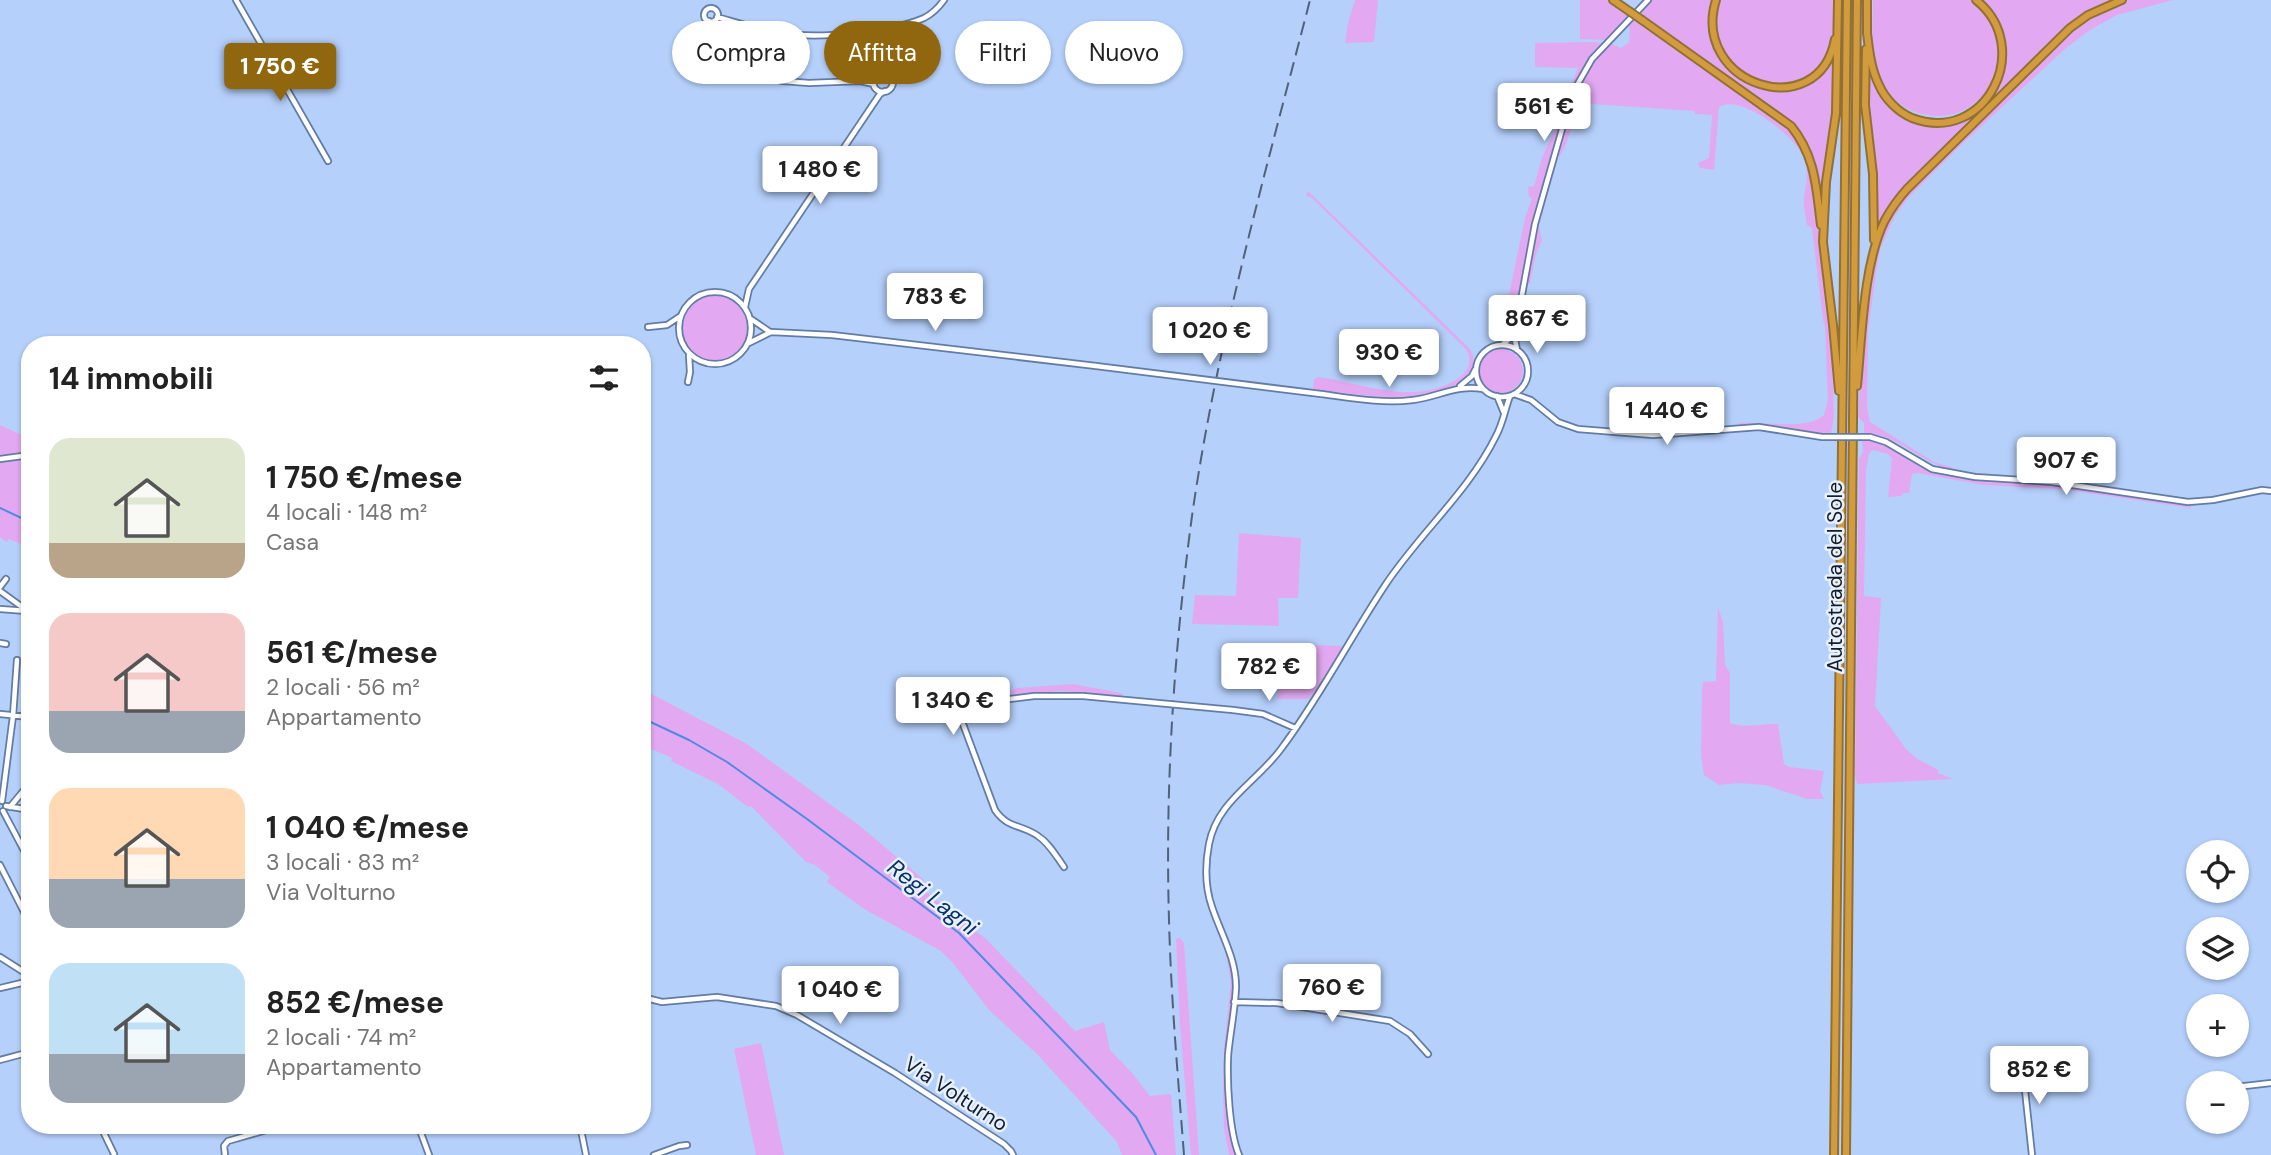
<!DOCTYPE html>
<html lang="it">
<meta charset="utf-8">
<style>
:root{--surface:#fff;--page:#f6f6f6;--text:#222;--muted:#767676;--accent:#90660e}
body{margin:0;font-family:"DM Sans",sans-serif;background:var(--page);color:var(--text);height:100vh;display:flex;flex-direction:column;font-size:26px;white-space:nowrap}
*{box-sizing:border-box;margin:0}
p{font-size:23px;color:var(--muted)}
.icon{flex:none;width:38px;height:38px;fill:none;stroke:currentColor;stroke-width:2;stroke-linecap:round;stroke-linejoin:round}
.map{position:relative;flex:1;overflow:hidden}
.side{position:absolute;left:21px;top:336px;width:630px;height:798px;display:flex;flex-direction:column;background:var(--surface);border-radius:28px;box-shadow:0 2px 5px #0004}
.side>*{flex:none}
.banner{position:absolute;left:672px;top:21px;width:665px;height:63px;display:flex;gap:14px}
.fabs{position:absolute;left:2186px;top:840px;display:grid;gap:14px}
.fabs a{display:grid;place-items:center;width:63px;height:63px;border-radius:50%;background:var(--surface);box-shadow:0 2px 5px #0004;font-size:35px}
.price{position:absolute;translate:-50% -60px;padding:0 16px;border-radius:7px;background:#fff;color:#222;font-size:23px;line-height:46px;filter:drop-shadow(0 2px 4px #0008)}
.price::after{content:'';position:absolute;left:50%;top:42px;width:21px;height:16px;margin-left:-10px;background:inherit;clip-path:polygon(0 0,100% 0,50% 100%)}
.price.selected{background:var(--accent);color:#fff}
ul{padding:0;list-style:none}
li{display:flex;align-items:center;gap:21px;height:175px;padding:0 28px}
li span{display:grid;place-items:center;flex:none;width:196px;height:140px;border-radius:21px;color:#555}
li>.icon{margin-inline-start:auto}
span .icon{width:84px;height:84px;fill:#fffc;stroke-width:1}
li b{font-size:30px}
h2{display:flex;justify-content:space-between;align-items:center;height:84px;padding:0 28px;font-size:30px}
.tag{padding:0 24px;border-radius:32px;background:var(--surface);box-shadow:0 2px 5px #0004;font-size:24px;line-height:63px}
.tag.selected{background:var(--accent);color:#fff}
.map>svg:first-child{display:block}
.green{fill:#e2a9f2}
.lines{fill:none;stroke-linecap:round;stroke-linejoin:round}
.stream{stroke:#4e89e4;stroke-width:2}
.minor-casing{stroke:#637ca3;stroke-width:8}
.highway-casing{stroke:#907038;stroke-width:10}
.minor{stroke:#fff;stroke-width:4.5}
.highway{stroke:#d29c3d;stroke-width:6}
.rail{stroke:#51617b;stroke-width:2;stroke-dasharray:14 7;stroke-linecap:butt}
.minor-bridge-casing{stroke:#637ca3;stroke-width:8;stroke-linecap:butt}
.highway-bridge-casing{stroke:#907038;stroke-width:10;stroke-linecap:butt}
.minor-bridge{stroke:#fff;stroke-width:4.5}
.highway-bridge{stroke:#d29c3d;stroke-width:6}
.labels{text-anchor:middle;stroke-width:5;stroke-linejoin:round;paint-order:stroke}
.street-label{font-size:21px;fill:#141e2e;stroke:#e7f0fd}
.water-label{font-size:23px;font-style:italic;fill:#093069;stroke:#e7f0fd}
</style>
<div class="map">
<svg width="2271" height="1155" viewBox="0 0 2271 1155">
<rect width="100%" height="100%" fill="#b5d0fb"/>
<path class="green" d="M1355 0H1378L1374 42 1345 43 1348 23Z
M1580 0H1609L1630 16 1606 40 1580 39Z
M1651 0H1714C1690 74 1792 125 1832 57H1834L1831 129 1822 204 1814 160 1809 147 1796 127 1640 14Z
M1721 0H1833C1833 19 1835 41 1826 58 1821 69 1812 74 1802 79 1750 102 1702 51 1721 0Z
M1873 0H1971C2033 46 1982 141 1910 110 1896 103 1884 90 1878 75 1869 53 1873 24 1873 0Z
M1981 0H2114L2096 7 2078 18 2014 79 1902 188 1885 211 1877 228 1875 173 1868 118V71L1870 70C1886 116 1899 115 1943 124 1957 117 1975 111 1987 101 2016 77 2006 22 1981 0Z
M2130 0H2173L2117 15 2090 30 2066 48 1963 143 1908 198 1895 216 1887 233 1880 250 1877 266 1868 330 1867 408 1870 422 1934 462 1969 473C1955 471 1943 468 1931 462 1906 449 1893 435 1864 433V423L1858 417 1864 331 1878 243 1890 216 1908 191C1940 159 1972 128 2004 97 2043 58 2077 18 2130 0Z
M1636 19 1791 129 1800 141 1809 161 1831 324 1834 416 1831 434H1806L1739 426V423C1763 421 1807 431 1824 415L1828 400 1825 327 1823 320 1812 228 1807 225C1806 218 1803 204 1804 198 1806 184 1810 170 1803 156 1794 136 1741 93 1719 107L1714 170 1700 168 1698 163 1709 158 1712 115 1695 114 1694 111 1592 104C1570 111 1571 144 1558 158L1539 226 1542 241 1536 254 1530 284 1526 283 1540 214 1575 93 1588 67 1610 43 1621 48 1629 42 1630 29 1628 26Z
M1595 42 1600 43V46C1570 79 1560 121 1549 164 1535 214 1525 266 1515 317H1508L1506 309 1525 218 1532 198 1529 197 1528 187 1534 186 1543 155 1554 132 1559 114 1578 68 1535 67V43Z
M1308 191 1470 349C1475 357 1475 365 1469 374 1463 383 1452 386 1442 390 1399 403 1357 395 1313 389L1314 380 1318 377C1364 383 1416 408 1460 377 1470 370 1472 360 1466 349L1312 198 1306 196Z
M682 328a33 33 0 1 1 66 0a33 33 0 1 1-66 0Z
M1479 371a22 22 0 1 1 44 0a22 22 0 1 1-44 0Z
M0 425 30 439V548L9 539 6 542 0 537Z
M1862 438 1877 440 1946 474 1993 482 2050 485 2191 506V508L2060 489 1983 485 1918 473 1912 474 1909 493H1904L1901 496 1888 497 1892 458 1886 453 1872 450 1869 454 1866 470 1864 596 1881 598 1875 706 1906 749 1916 758 1938 770V773L1953 779 1857 784 1855 776 1859 459 1863 452Z
M1239 533 1301 538 1298 598H1278L1279 626 1192 624 1195 595 1236 596Z
M1718 607 1723 622 1725 665 1730 673V723C1744 729 1762 723 1778 724L1784 764 1789 767 1824 771 1820 791 1824 799H1807L1765 785 1739 783 1719 785 1704 775 1701 755 1702 689 1703 682 1716 681Z
M1279 644 1346 646 1322 684 1309 699H1277L1280 681Z
M1073 684 1121 693 1123 696 1059 691 1010 696 1012 690 1017 688Z
M642 689 747 744 860 826 924 880 922 889 986 939 1075 1031 1104 1022 1110 1050 1133 1074 1150 1096 1171 1094 1176 1155H1122L1117 1142 1038 1055 989 1010 953 963 941 951 864 909 827 882 830 877 815 865 806 862 751 806 748 807 718 784 671 761 672 758 642 745Z
M1219 930 1226 947 1233 980 1226 1067 1229 1133 1235 1155H1229L1224 1129 1223 1088 1224 1048 1231 982 1225 950 1217 931Z
M1180 938 1184 943 1199 1155H1191L1180 1025 1176 939Z
M761 1043 784 1155H756L734 1049Z"/>
<g class="lines">
<path class="stream" d="M0 508 30 522
M642 718 689 740 727 762 807 819 959 933 1136 1117 1156 1155"/>
<g class="minor-casing">
<path id="minor" d="M236 0 328 161
M704 15a7 7 0 1 1 14 0a7 7 0 1 1-14 0Z
M717 17C738 23 759 30 780 33 818 39 889 33 924 18 932 14 939 7 944 0
M693 65a6 6 0 1 1 12 0a6 6 0 1 1-12 0Z
M700 59 709 21
M705 67 783 81 809 83 860 81
M873 82a10 10 0 1 1 20 0a10 10 0 1 1-20 0Z
M873 77 860 81 874 84
M679 328a36 36 0 1 1 72 0a36 36 0 1 1-72 0Z
M745 307 749 289 880 94 885 91
M751 319 770 332
M648 327 667 325 679 317
M749 343 771 332 832 335 1096 366
M1503 344 1508 340 1514 329
M1476 371a26 26 0 1 1 52 0a26 26 0 1 1-52 0Z
M1517 350 1515 339 1517 322 1535 224 1572 94 1592 59 1648 0
M688 382 690 372 689 355
M1460 386 1472 376 1475 370
M1321 394C1351 398 1383 404 1413 400 1438 397 1457 384 1483 389
M1514 394 1531 400 1558 422 1578 429 1653 435 1759 427 1822 437
M1497 396 1504 413
M1870 437 1886 442 1932 469 1975 477 2052 482 2188 502 2213 500 2262 490 2271 491
M0 459 30 455
M0 587 6 579
M0 591 29 612
M0 609 27 611
M0 643 6 644
M1233 710 1263 714 1295 728
M0 714 30 717
M2 801 13 716 17 660
M6 806 30 810
M10 807 30 783
M3 811 30 862
M0 865 26 916
M1064 867C1056 856 1049 843 1038 836 1021 824 1008 829 995 810L957 708 960 705 1034 696H1083
M0 957 30 976
M0 988 30 981
M642 997 662 1002 717 997 776 1006 797 1015 895 1073 1004 1144 1011 1151 1013 1155
M1234 1002 1277 1003 1390 1021 1410 1034 1428 1054
M0 1060 30 1052
M2014 1085 2023 1086 2025 1090 2032 1155
M2236 1087 2271 1083
M100 1125 114 1154
M418 1125 429 1155
M580 1125 586 1155
M225 1155 224 1146 228 1141 284 1125
M654 1155 679 1146 687 1145
M1239 1155C1229 1131 1227 1082 1228 1056 1230 1033 1235 1010 1236 987 1236 958 1221 934 1212 907 1205 887 1205 865 1209 844 1217 801 1257 782 1281 749 1320 697 1350 638 1386 584 1420 533 1469 491 1496 436 1503 423 1505 409 1510 396"/>
</g>
<g class="highway-casing">
<path id="highway" d="M1613 0 1629 11
M1716 0C1690 85 1819 126 1835 39
M1838 0 1836 113 1826 182 1823 242 1833 325 1839 391
M1642 20 1791 126C1816 157 1816 188 1821 225
M1867 33C1869 50 1871 69 1879 85 1885 99 1898 112 1912 118 1986 146 2035 47 1976 0
M1867 34V0
M1866 49 1865 105 1873 174 1874 240
M1857 386C1862 337 1863 264 1885 220 1891 209 1898 199 1907 189L2070 28 2088 15 2122 0
M1834 1155 1847 0
M1846 1155 1857 0"/>
</g>
<use href="#minor" class="minor"/>
<use href="#highway" class="highway"/>
<path class="rail" d="M1184 1155C1178 1077 1171 999 1169 920 1165 785 1174 650 1192 516 1217 341 1266 171 1310 0"/>
<g class="minor-bridge-casing">
<path id="minor-bridge" d="M1096 366 1321 394
M1822 437H1870
M1083 696 1233 710"/>
</g>
<g class="highway-bridge-casing">
<path id="highway-bridge" d="M1629 11 1642 20"/>
</g>
<use href="#minor-bridge" class="minor-bridge"/>
<use href="#highway-bridge" class="highway-bridge"/>
</g>
<g class="labels">
<g class="street-label">
<text transform="translate(1835 577) rotate(-90)" y="7">Autostrada del Sole</text>
<text transform="translate(956 1094) rotate(33)" y="7">Via Volturno</text>
</g>
<g class="water-label">
<text transform="translate(933 897) rotate(38)" y="8">Regi Lagni</text>
</g>
</g>
</svg>
<div class="fabs">
<a><svg class="icon" aria-label="locate" viewBox="0 0 24 24"><circle cx="12" cy="12" r="6"/><path d="M12 2v4M12 18v4M2 12h4M18 12h4"/></svg></a>
<a><svg class="icon" aria-label="layers" viewBox="0 0 24 24"><path d="M12 4l9 5-9 5-9-5zM3 14l9 5 9-5"/></svg></a>
<a>+</a>
<a>−</a>
</div>
<b class="price selected" style="left:280px;top:103px">1 750 €</b>
<b class="price" style="left:1544px;top:143px">561 €</b>
<b class="price" style="left:820px;top:206px">1 480 €</b>
<b class="price" style="left:935px;top:333px">783 €</b>
<b class="price" style="left:1537px;top:355px">867 €</b>
<b class="price" style="left:1210px;top:367px">1 020 €</b>
<b class="price" style="left:1389px;top:389px">930 €</b>
<b class="price" style="left:1667px;top:447px">1 440 €</b>
<b class="price" style="left:2066px;top:497px">907 €</b>
<b class="price" style="left:1269px;top:703px">782 €</b>
<b class="price" style="left:953px;top:737px">1 340 €</b>
<b class="price" style="left:1332px;top:1024px">760 €</b>
<b class="price" style="left:840px;top:1026px">1 040 €</b>
<b class="price" style="left:2039px;top:1106px">852 €</b>
<div class="banner">
<a class="tag">Compra</a>
<a class="tag selected">Affitta</a>
<a class="tag">Filtri</a>
<a class="tag">Nuovo</a>
</div>
<section class="side">
<h2>14 immobili<svg class="icon" aria-label="filters" viewBox="0 0 24 24"><path d="M4 7h16M4 17h16"/><circle cx="9" cy="7" r="2"/><circle cx="15" cy="17" r="2"/></svg></h2>
<ul>
<li><span style="background:linear-gradient(#dfe7d0 75%,#b9a48a 0)"><svg class="icon" aria-label="home" viewBox="0 0 24 24"><path d="M3 11l9-7 9 7M6 9v11h12V9"/></svg></span><div><b>1 750 €/mese</b><p>4 locali · 148 m²</p><p>Casa</p></div></li>
<li><span style="background:linear-gradient(#f6c9c9 70%,#9aa5b1 0)"><svg class="icon" aria-label="home" viewBox="0 0 24 24"><path d="M3 11l9-7 9 7M6 9v11h12V9"/></svg></span><div><b>561 €/mese</b><p>2 locali · 56 m²</p><p>Appartamento</p></div></li>
<li><span style="background:linear-gradient(#ffd9b3 65%,#9aa5b1 0)"><svg class="icon" aria-label="home" viewBox="0 0 24 24"><path d="M3 11l9-7 9 7M6 9v11h12V9"/></svg></span><div><b>1 040 €/mese</b><p>3 locali · 83 m²</p><p>Via Volturno</p></div></li>
<li><span style="background:linear-gradient(#bfe0f5 65%,#9aa5b1 0)"><svg class="icon" aria-label="home" viewBox="0 0 24 24"><path d="M3 11l9-7 9 7M6 9v11h12V9"/></svg></span><div><b>852 €/mese</b><p>2 locali · 74 m²</p><p>Appartamento</p></div></li>
</ul>
</section>
</div>
